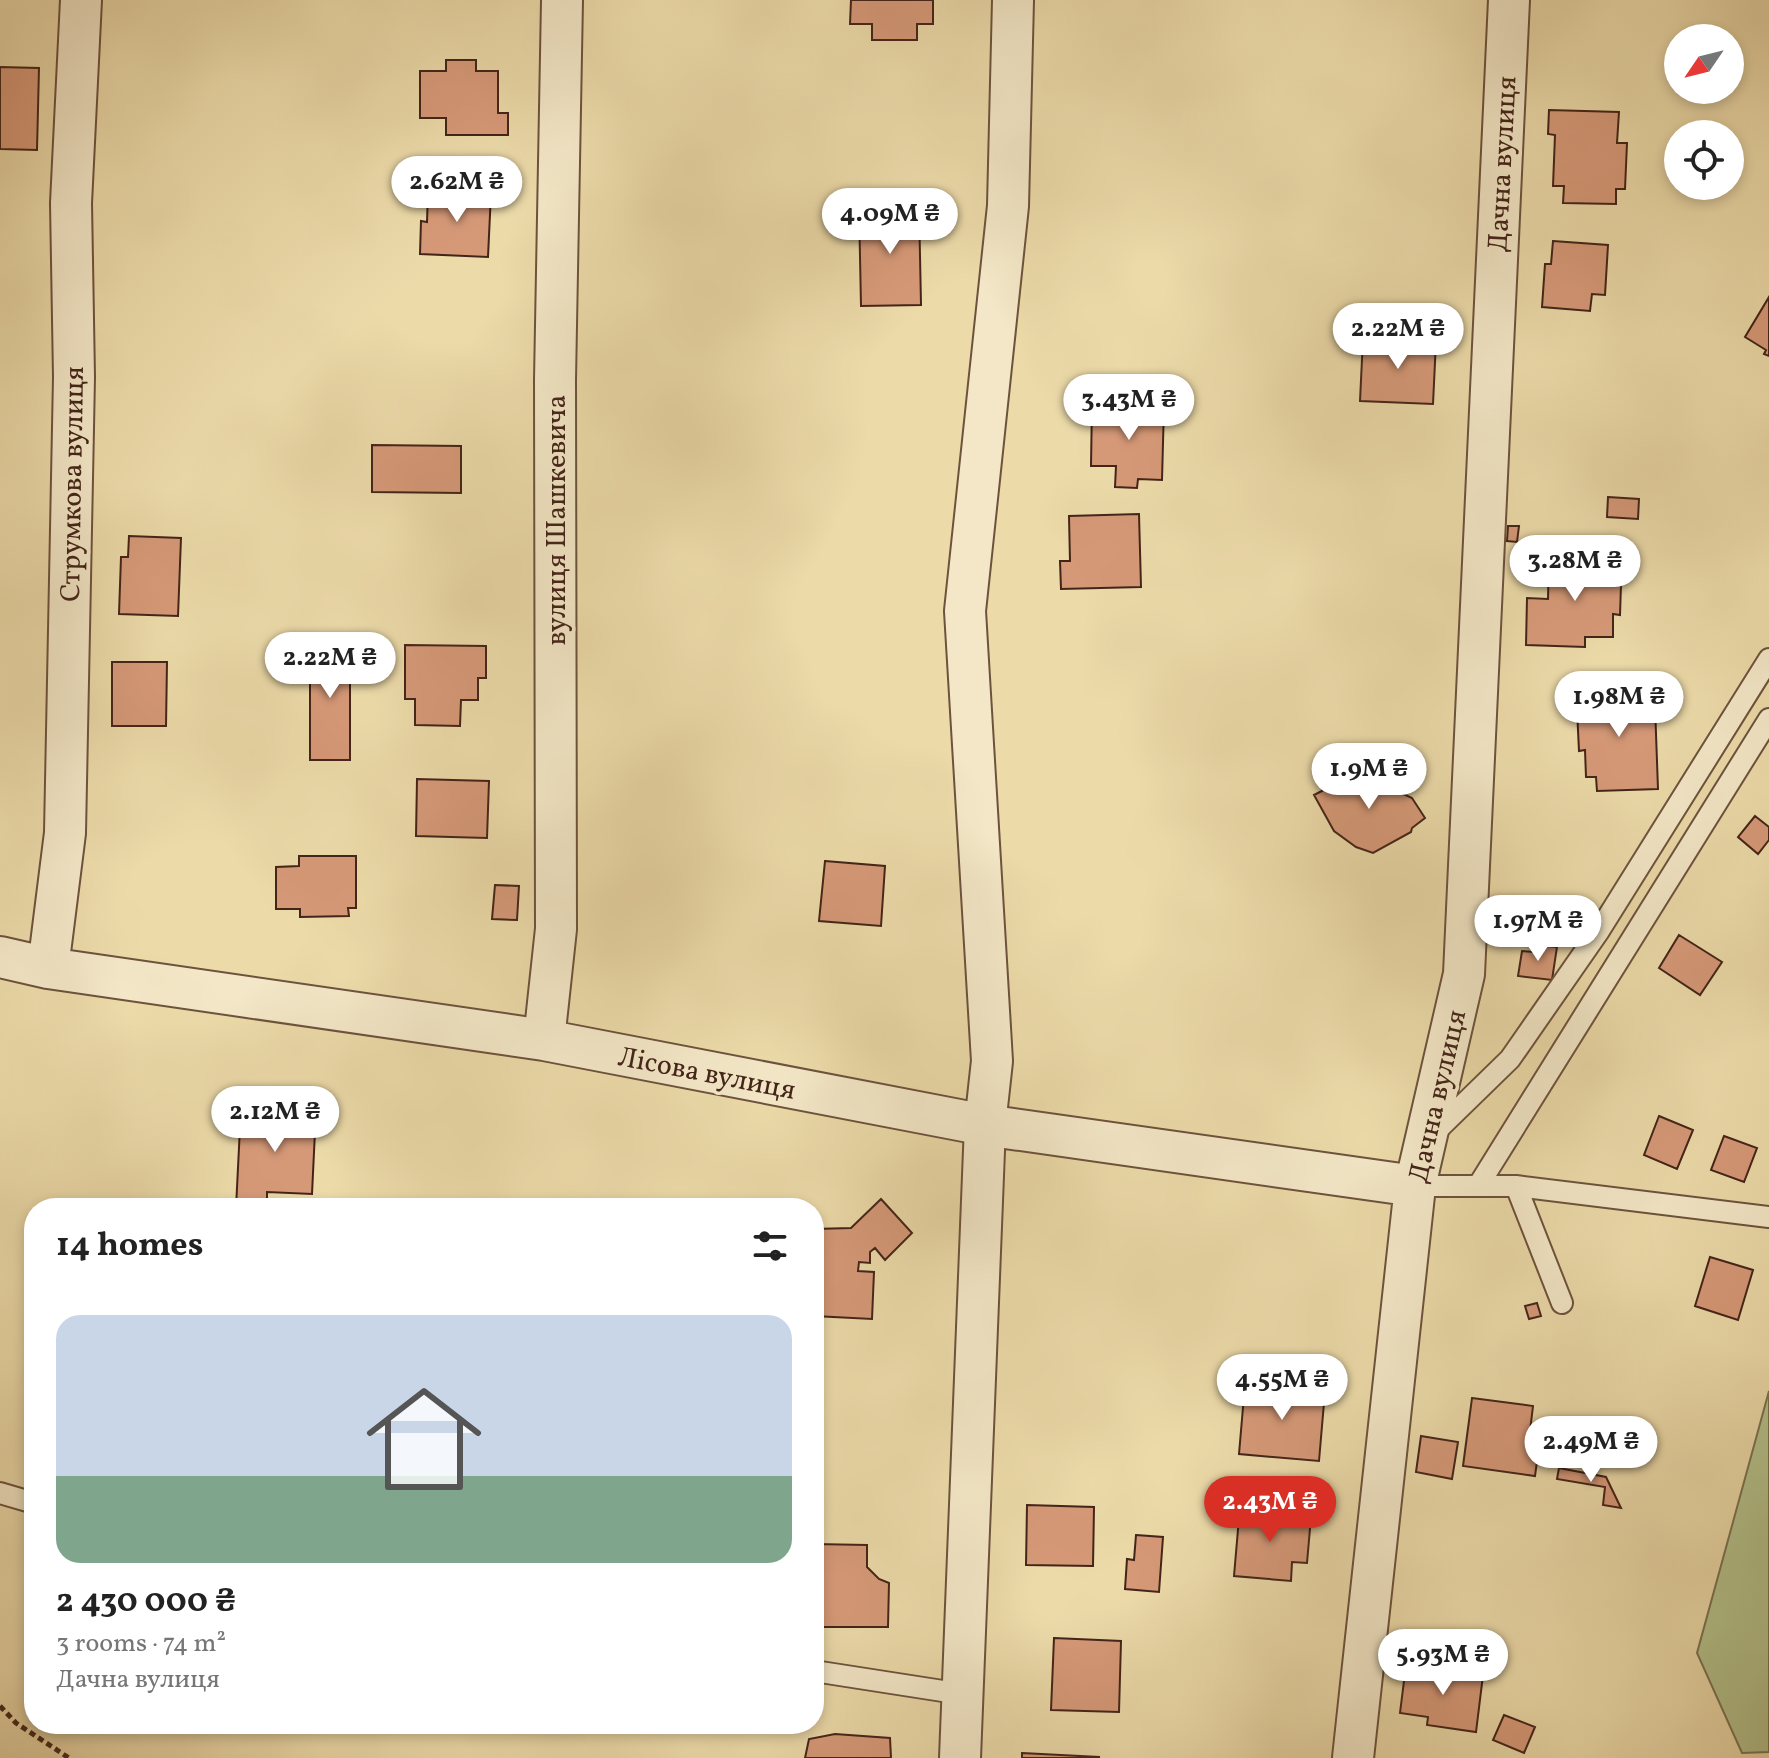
<!DOCTYPE html>
<meta charset="utf-8">
<style>
:root{--surface:#fff;--page:#f2f2f2;--text:#222;--muted:#767676;--line:#e0e0e0;--accent:#d93025}
body{margin:0;font-family:Vollkorn,serif;background:var(--page);color:var(--text);height:100vh;display:flex;flex-direction:column;font-size:30px;white-space:nowrap}
*{box-sizing:border-box;margin:0}
p{font-size:26px;color:var(--muted)}
.icon{flex:none;width:44px;height:44px;fill:none;stroke:currentColor;stroke-width:2;stroke-linecap:round;stroke-linejoin:round}
.map{position:relative;flex:1;overflow:hidden}
.drawer{position:absolute;left:24px;top:1198px;width:800px;height:536px;display:flex;flex-direction:column;background:var(--surface);border-radius:32px;box-shadow:0 4px 12px #0003}
.drawer>*{flex:none}
.needle{width:52px;rotate:235deg}
.fabs{position:absolute;left:1664px;top:24px;display:grid;gap:16px}
.fabs a{display:grid;place-items:center;width:80px;height:80px;border-radius:50%;background:var(--surface);box-shadow:0 4px 12px #0003;font-size:40px}
.price{position:absolute;translate:-50% -68px;padding:0 18px;border-radius:28px;background:#fff;color:#222;font-size:26px;line-height:52px;filter:drop-shadow(0 2px 4px #0008)}
.price::after{content:'';position:absolute;left:50%;top:48px;width:24px;height:18px;margin-left:-12px;background:inherit;clip-path:polygon(0 0,100% 0,50% 100%)}
.price.current{background:var(--accent);color:#fff}
ul{padding:0;list-style:none}
li{display:grid;align-content:center;gap:16px;height:424px;padding:0 32px}
li+li{border-top:2px solid var(--line)}
li span{display:grid;place-items:center;height:248px;border-radius:24px;color:#555}
li>.icon{margin-inline-start:auto}
span .icon{width:144px;height:144px;fill:#fffc;stroke-width:1}
li b{font-size:34px}
h2{display:flex;justify-content:space-between;align-items:center;height:96px;padding:0 32px;font-size:34px}
.map>svg:first-child{display:block}
.green{fill:#b3c18b;stroke:#7b7252;stroke-width:2}
.building{fill:#d69978;stroke:#432419;stroke-width:2}
.lines{fill:none;stroke-linecap:round;stroke-linejoin:round}
.service-casing{stroke:#6d523d;stroke-width:24}
.minor-casing{stroke:#6d523d;stroke-width:44}
.path{stroke:#432419;stroke-width:5;stroke-dasharray:6 4;stroke-linecap:butt}
.service{stroke:#f3e7c7;stroke-width:20}
.minor{stroke:#f3e7c7;stroke-width:40}
.labels{text-anchor:middle;stroke-width:7;stroke-linejoin:round;paint-order:stroke}
.street-label{font-size:28px;fill:#432419;stroke:#f3e7c7}
</style>
<div class="map">
<svg width="1769" height="1758" viewBox="0 0 1769 1758">
<rect width="100%" height="100%" fill="#ecdaa9"/>
<filter id="stains"><feTurbulence type="fractalNoise" baseFrequency=".0025" numOctaves="4"/><feColorMatrix values="0 0 0 0 .2 0 0 0 0 .09 0 0 0 0 .02 0 0 0 .5 -.17"/></filter>
<radialGradient id="worn" r=".72"><stop offset=".6" stop-color="#630" stop-opacity="0"/><stop offset="1" stop-color="#630" stop-opacity=".3"/></radialGradient>
<path class="green" d="M1769 1391V1752L1742 1753 1697 1653Z"/>
<path class="building" d="M851 0H933V24H917V40H872V24H850Z
M446 60H476V71H498V113H508V135H446V118H420V71H446Z
M0 67 39 68 37 150 0 149Z
M1549 110 1619 112 1617 143H1627L1625 189H1616V204L1563 203 1564 186H1553L1555 135 1548 134Z
M428 191 491 193 488 257 420 254 421 221 427 222Z
M919 206 921 305 861 306 859 207Z
M1553 241 1608 245 1605 295 1592 294 1590 311 1542 307 1545 264H1551Z
M1769 297V356L1764 354 1766 350 1745 337Z
M1363 338 1436 341 1433 404 1360 401Z
M1092 404 1164 406 1162 480 1138 479 1137 488 1115 487 1116 466H1091Z
M372 445 461 446V493L372 492Z
M1608 497 1639 499 1638 519 1607 517Z
M1139 514 1141 587 1061 589 1060 561H1070L1069 516Z
M1508 526H1519L1517 542 1507 541Z
M129 536 181 538 178 616 119 614 121 557H128Z
M1549 557 1615 559 1614 584H1621L1620 615 1613 614V637H1585V647L1526 645 1527 598 1548 599Z
M310 640 350 641V760H310Z
M405 645 486 646V678H478V700H461L460 726 415 725V699H405Z
M112 662H167L166 726H112Z
M1620 677 1655 706 1658 789 1597 791 1596 777H1586L1585 750 1579 751 1577 709 1588 693 1602 700Z
M1367 770 1386 772 1395 790 1412 798 1425 818 1412 828 1411 832 1373 853 1356 847 1334 831 1314 795 1351 776Z
M417 779 489 781 487 838 416 836Z
M1755 816 1769 827V840L1758 854 1738 837Z
M299 856H356V908H348L349 916 300 917V909H276V867L299 866Z
M825 861 885 866 881 926 819 921Z
M495 885 519 886 517 920 492 919Z
M1559 900 1582 915 1562 945 1539 930Z
M1679 935 1722 962 1700 995 1659 968Z
M1535 945 1557 947 1552 980 1518 976 1522 951 1534 952Z
M241 1107 316 1110 312 1194 267 1192V1208H236Z
M1659 1116 1693 1130 1677 1169 1644 1155Z
M1724 1136 1757 1148 1744 1182 1711 1170Z
M881 1199 912 1233 885 1260 875 1248 870 1252V1263L859 1262 858 1271 874 1272 872 1319 814 1316V1270H816L817 1259H814V1229L851 1228Z
M1710 1257 1753 1270 1738 1320 1695 1306Z
M1537 1303 1541 1316 1529 1319 1525 1306Z
M1269 1380 1290 1382V1388L1325 1391 1319 1461 1239 1454 1245 1384 1269 1386Z
M1472 1398 1533 1406 1530 1431 1541 1432 1535 1476 1463 1466Z
M1421 1436 1458 1442 1452 1479 1416 1472Z
M1559 1468 1606 1477 1621 1508 1603 1505 1605 1487 1557 1479Z
M1027 1505 1094 1507 1093 1566 1026 1565Z
M1240 1506 1261 1508V1513L1311 1517 1307 1563 1292 1562 1291 1581 1234 1576Z
M1136 1535 1163 1537 1159 1592 1125 1589 1127 1559 1134 1560Z
M814 1544 867 1545V1567L879 1579 889 1583 888 1627H814Z
M1054 1638 1121 1641 1119 1712 1051 1710Z
M1406 1665 1483 1675 1476 1732 1427 1725 1428 1717 1400 1713Z
M1504 1715 1535 1727 1524 1753 1493 1740Z
M835 1734 890 1738 891 1758H805L809 1739Z
M1022 1753 1099 1757V1758H1022Z"/>
<g class="lines">
<g class="service-casing">
<path id="service" d="M1433 1134 1510 1059 1599 931 1769 659
M1415 1186H1478L1769 719
M1478 1186H1516L1562 1303
M1516 1186 1769 1217
M0 1493 34 1503
M814 1671 962 1694"/>
</g>
<g class="minor-casing">
<path id="minor" d="M0 957 48 968 544 1040 985 1125 1415 1186
M48 968 65 833 74 377 71 203 81 0
M544 1040 556 929 555 380 562 0
M960 1758 985 1125 992 1061 965 611 1008 206 1013 0
M1353 1758 1415 1186 1464 974 1509 0"/>
</g>
<path class="path" d="M0 1706 16 1723 69 1758"/>
<use href="#service" class="service"/>
<use href="#minor" class="minor"/>
</g>
<g class="labels">
<g class="street-label">
<text transform="translate(1501 164) rotate(-87)" y="10">Дачна вулиця</text>
<text transform="translate(71 484) rotate(-89)" y="10">Струмкова вулиця</text>
<text transform="translate(555 520) rotate(-90)" y="10">вулиця Шашкевича</text>
<text transform="translate(707 1072) rotate(11)" y="10">Лісова вулиця</text>
<text transform="translate(1436 1096) rotate(-77)" y="10">Дачна вулиця</text>
</g>
</g>
<rect width="100%" height="100%" filter="url(#stains)"/>
<rect width="100%" height="100%" fill="url(#worn)"/>
</svg>
<div class="fabs">
<a><svg class="needle" viewBox="-14 -14 28 28"><path d="M0-13l5 13h-10z" fill="#e53935"/><path d="M0 13l5-13h-10z" fill="#767676"/></svg></a>
<a><svg class="icon" aria-label="locate" viewBox="0 0 24 24"><circle cx="12" cy="12" r="6"/><path d="M12 2v4M12 18v4M2 12h4M18 12h4"/></svg></a>
</div>
<b class="price" style="left:457px;top:224px">2.62M ₴</b>
<b class="price" style="left:890px;top:256px">4.09M ₴</b>
<b class="price" style="left:1398px;top:371px">2.22M ₴</b>
<b class="price" style="left:1129px;top:442px">3.43M ₴</b>
<b class="price" style="left:1575px;top:603px">3.28M ₴</b>
<b class="price" style="left:330px;top:700px">2.22M ₴</b>
<b class="price" style="left:1619px;top:739px">1.98M ₴</b>
<b class="price" style="left:1369px;top:811px">1.9M ₴</b>
<b class="price" style="left:1538px;top:963px">1.97M ₴</b>
<b class="price" style="left:275px;top:1154px">2.12M ₴</b>
<b class="price" style="left:1282px;top:1422px">4.55M ₴</b>
<b class="price" style="left:1591px;top:1484px">2.49M ₴</b>
<b class="price current" style="left:1270px;top:1544px">2.43M ₴</b>
<b class="price" style="left:1443px;top:1697px">5.93M ₴</b>
<section class="drawer">
<h2>14 homes<svg class="icon" aria-label="filters" viewBox="0 0 24 24"><path d="M4 7h16M4 17h16"/><circle cx="9" cy="7" r="2"/><circle cx="15" cy="17" r="2"/></svg></h2>
<ul>
<li><span style="background:linear-gradient(#c9d6e8 65%,#7fa58c 0)"><svg class="icon" aria-label="home" viewBox="0 0 24 24"><path d="M3 11l9-7 9 7M6 9v11h12V9"/></svg></span><div><b>2 430 000 ₴</b><p>3 rooms · 74 m²</p><p>Дачна вулиця</p></div></li>
</ul>
</section>
</div>
